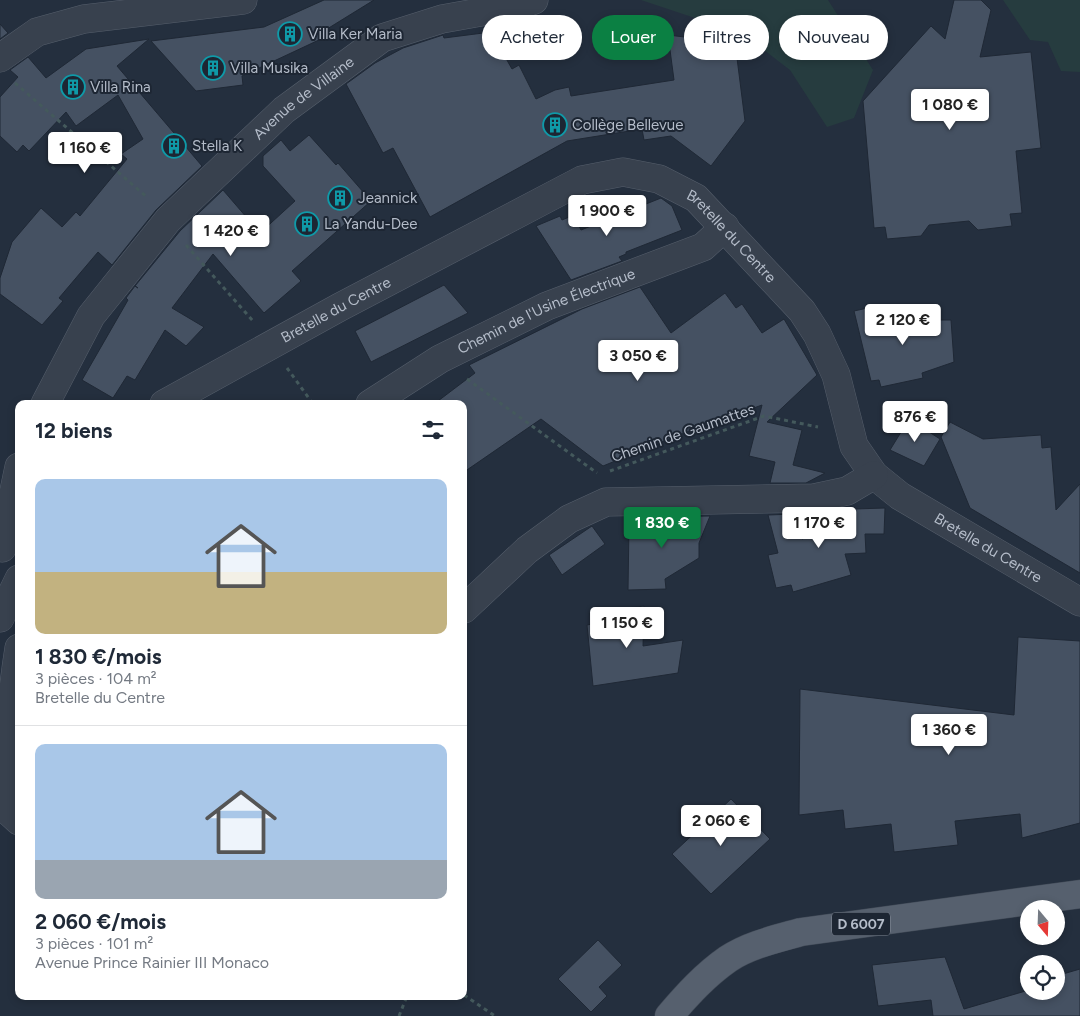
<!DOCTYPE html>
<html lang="fr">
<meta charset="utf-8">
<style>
:root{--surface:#fff;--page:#f6f6f7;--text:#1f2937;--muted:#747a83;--line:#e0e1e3;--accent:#0b8043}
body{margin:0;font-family:Figtree,sans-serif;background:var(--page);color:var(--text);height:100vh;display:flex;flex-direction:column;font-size:19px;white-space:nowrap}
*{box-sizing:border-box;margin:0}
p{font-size:16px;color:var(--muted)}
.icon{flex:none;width:28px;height:28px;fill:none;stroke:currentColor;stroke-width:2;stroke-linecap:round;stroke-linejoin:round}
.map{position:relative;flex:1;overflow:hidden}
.details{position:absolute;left:15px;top:400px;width:452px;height:600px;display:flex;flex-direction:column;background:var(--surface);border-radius:10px;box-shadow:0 2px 8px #0003}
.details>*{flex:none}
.top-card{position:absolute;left:482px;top:15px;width:475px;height:45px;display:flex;gap:10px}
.needle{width:32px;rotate:161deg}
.tools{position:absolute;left:1020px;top:900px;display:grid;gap:10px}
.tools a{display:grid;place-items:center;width:45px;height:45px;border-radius:50%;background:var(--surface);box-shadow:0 2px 8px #0003;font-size:25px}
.price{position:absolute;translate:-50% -42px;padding:0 11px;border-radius:5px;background:#fff;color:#222;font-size:16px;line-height:32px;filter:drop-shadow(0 1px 2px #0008)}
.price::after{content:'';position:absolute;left:50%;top:30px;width:15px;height:11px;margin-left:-8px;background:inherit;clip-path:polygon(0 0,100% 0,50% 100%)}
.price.on{background:var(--accent);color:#fff}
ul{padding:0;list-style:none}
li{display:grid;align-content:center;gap:10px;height:265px;padding:0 20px}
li+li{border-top:1px solid var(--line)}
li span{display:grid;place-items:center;height:155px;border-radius:10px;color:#555}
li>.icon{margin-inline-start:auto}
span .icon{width:90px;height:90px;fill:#fffc;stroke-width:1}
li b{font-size:21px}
h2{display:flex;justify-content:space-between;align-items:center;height:60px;padding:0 20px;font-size:21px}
.pill{padding:0 18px;border-radius:22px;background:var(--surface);box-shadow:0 2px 8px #0003;font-size:18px;line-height:45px}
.pill.on{background:var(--accent);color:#fff}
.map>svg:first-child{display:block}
.green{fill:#263c3f}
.building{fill:#455162;stroke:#1f2835}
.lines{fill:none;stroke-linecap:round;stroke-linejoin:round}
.minor-casing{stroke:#565f6c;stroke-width:29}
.major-casing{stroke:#414a57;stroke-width:29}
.path{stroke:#44595c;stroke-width:3;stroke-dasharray:4 4;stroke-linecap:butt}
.minor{stroke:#38414e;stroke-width:28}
.major{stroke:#56606e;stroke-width:28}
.labels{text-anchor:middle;stroke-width:4;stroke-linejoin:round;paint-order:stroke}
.shield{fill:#1d2633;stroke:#878f9c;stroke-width:1}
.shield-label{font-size:14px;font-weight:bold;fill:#b4bcc9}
.poi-label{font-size:15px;fill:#b4bcc9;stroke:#1d2633;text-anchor:start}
.street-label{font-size:15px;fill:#b4bcc9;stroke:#1d2633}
</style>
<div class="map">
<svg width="1080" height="1016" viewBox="0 0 1080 1016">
<rect width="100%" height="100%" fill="#242f3e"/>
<path class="green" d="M641 0H828L873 70 854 118 827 127 790 70 743 34Z
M1003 0H1080V72L1061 71 1048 42 1030 40Z"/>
<path class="building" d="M324 0H374L319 34 321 39 242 76 243 85 196 91 151 41 264 27Z
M954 0H981L991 10 980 57 1031 52 1041 148 1016 151 1022 213 1010 214 1012 226 978 230 969 221 929 225 921 236 887 239 885 227 874 228 863 101 931 26 945 39Z
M0 24 8 33 0 39Z
M491 32 512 69 519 65 536 99 555 90 569 87 571 96 674 80 668 35 701 39 737 58 745 121 711 166 671 136 644 140 642 129 567 141 430 217 393 148 383 153 346 84 375 63 403 48 443 35 444 38Z
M149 39 117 66 202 166 156 210 112 265 98 252 59 298 63 301 42 325 0 294V278L12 242 41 208 62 227 76 212 80 216 127 159 121 154 143 139 118 95 76 126 66 112 29 151 23 145 17 152 0 136V97L18 77 10 70 28 57 46 78 86 49Z
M309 135 336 165 338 163 371 201 292 271 301 281 264 313 213 254 172 308 204 327 186 346 165 330 135 380 127 376 113 398 82 380 128 300 126 298 135 286 138 288 135 286 180 231 223 190 260 233 295 201 263 166V156L281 140 290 151Z
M661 198 672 206 682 230 626 252V254L619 257 622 261 571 280 536 226 560 216 562 220 574 215 581 230Z
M444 285 468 313 371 362 355 331Z
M640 287 671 333 725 293 736 308 742 304 762 333 784 319 817 375 767 422 802 430 793 465 825 473 806 483H770L775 462 749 456 762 405 679 435 603 466 541 419 464 472V404H434L475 373 469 365 582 309Z
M881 305 886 323 919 314 920 319 930 316 931 320H951L954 362 922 373 923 378 881 387 879 380 871 381 854 311Z
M909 419 940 439 924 466 890 450Z
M950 422 983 439 1041 435 1042 448 1051 447 1056 510 1080 484V573L970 508 941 437Z
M885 508 884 534H865L866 553 845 554 851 575 793 592 791 585 776 588 768 555 778 553 768 515 795 514 802 539 854 522V509Z
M710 516 699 543V558L665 579 666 589 628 590 629 524 645 525 646 517Z
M592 526 605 544 562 575 549 555Z
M644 606 643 646 683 640 678 673 593 686 587 625 592 624 590 613Z
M1018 637 1080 641V823L1022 838 1020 814 955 821 958 845 894 852 891 824 845 829 843 810 799 815 800 689 1014 715Z
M731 799 770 839 711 894 672 854Z
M598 940 622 965 599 987 607 996 591 1012 558 979Z
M945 957 964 1009 1029 990 1056 991V976L1080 969V1016H933L931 1000 878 1006 872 965Z"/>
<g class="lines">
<g class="minor-casing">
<g id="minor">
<path d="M0 58 37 32 84 19 243 0"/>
<path id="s1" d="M45 404 91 316 168 220 284 110 382 38 442 19 520 5 534 0"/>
<path id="s2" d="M164 404 340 307 582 180 623 172 659 179 696 198 802 311 817 334 836 375 854 446 874 475 900 496 1080 602"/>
<path id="s3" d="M370 404 440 359 547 306 703 247 725 227"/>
<path d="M2 548 19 467"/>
<path d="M464 609 527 550 569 519 606 502 814 498 847 491 874 475"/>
<path d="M0 618 19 579"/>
<path d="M19 648C10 705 7 755 8 811L19 821"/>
</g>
</g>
<g class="major-casing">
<path id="major" d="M669 1016C687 995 705 975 728 959 749 945 776 939 801 932L1080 894"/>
</g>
<path class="path" d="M15 83 148 198
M186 245 253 321
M287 368 313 404
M467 379 597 473
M610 471 764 416 818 427
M464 995 495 1016
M399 1016 407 996"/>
<use href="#minor" class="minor"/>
<use href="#major" class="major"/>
</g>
<defs>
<g id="building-ring" transform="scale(1.25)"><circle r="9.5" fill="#1d2633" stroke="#0f9aa8" stroke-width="1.5"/><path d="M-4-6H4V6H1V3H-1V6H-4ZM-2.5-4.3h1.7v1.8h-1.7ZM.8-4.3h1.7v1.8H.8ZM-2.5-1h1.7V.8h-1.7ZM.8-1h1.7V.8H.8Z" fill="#0f9aa8"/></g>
</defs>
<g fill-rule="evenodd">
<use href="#building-ring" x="290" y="34"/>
<use href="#building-ring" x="213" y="68"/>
<use href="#building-ring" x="73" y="87"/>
<use href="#building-ring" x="555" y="125"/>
<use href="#building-ring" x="174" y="146"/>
<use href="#building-ring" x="340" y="198"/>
<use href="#building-ring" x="307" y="224"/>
</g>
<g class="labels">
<rect class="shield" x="832" y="912.5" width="58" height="23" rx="4"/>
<g class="shield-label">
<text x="861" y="929">D 6007</text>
</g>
<g class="poi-label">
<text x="308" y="39">Villa Ker Maria</text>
<text x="230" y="73">Villa Musika</text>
<text x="90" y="92">Villa Rina</text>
<text x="572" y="130">Collège Bellevue</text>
<text x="192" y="151">Stella K</text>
<text x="358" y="203">Jeannick</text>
<text x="324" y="229">La Yandu-Dee</text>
</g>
<g class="street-label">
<text dy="5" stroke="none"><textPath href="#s1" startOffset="405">Avenue de Villaine</textPath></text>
<text dy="5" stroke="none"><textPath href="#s2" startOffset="646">Bretelle du Centre</textPath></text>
<text dy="5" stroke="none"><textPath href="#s2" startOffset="196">Bretelle du Centre</textPath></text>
<text dy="5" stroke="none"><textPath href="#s3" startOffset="200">Chemin de l'Usine Électrique</textPath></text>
<text transform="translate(683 433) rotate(-19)" y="5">Chemin de Gaumattes</text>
<text dy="5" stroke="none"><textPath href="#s2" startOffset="1066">Bretelle du Centre</textPath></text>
</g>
</g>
</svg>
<div class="tools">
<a><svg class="needle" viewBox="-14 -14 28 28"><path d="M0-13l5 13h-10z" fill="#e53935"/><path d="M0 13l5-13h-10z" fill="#747a83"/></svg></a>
<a><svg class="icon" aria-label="locate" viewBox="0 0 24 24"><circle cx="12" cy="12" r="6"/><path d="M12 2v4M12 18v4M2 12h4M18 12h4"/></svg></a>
</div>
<b class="price" style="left:950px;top:131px">1 080 €</b>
<b class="price" style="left:85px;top:174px">1 160 €</b>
<b class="price" style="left:607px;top:237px">1 900 €</b>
<b class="price" style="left:231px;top:257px">1 420 €</b>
<b class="price" style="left:903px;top:346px">2 120 €</b>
<b class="price" style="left:638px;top:382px">3 050 €</b>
<b class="price" style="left:915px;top:443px">876 €</b>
<b class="price on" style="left:662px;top:549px">1 830 €</b>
<b class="price" style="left:819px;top:549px">1 170 €</b>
<b class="price" style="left:627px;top:649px">1 150 €</b>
<b class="price" style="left:949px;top:756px">1 360 €</b>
<b class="price" style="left:721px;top:847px">2 060 €</b>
<div class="top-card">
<a class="pill">Acheter</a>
<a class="pill on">Louer</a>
<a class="pill">Filtres</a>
<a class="pill">Nouveau</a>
</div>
<section class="details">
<h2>12 biens<svg class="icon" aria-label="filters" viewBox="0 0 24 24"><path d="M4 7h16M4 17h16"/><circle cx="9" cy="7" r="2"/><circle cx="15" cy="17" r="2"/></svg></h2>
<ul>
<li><span style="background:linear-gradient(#a9c7e8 60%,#c2b280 0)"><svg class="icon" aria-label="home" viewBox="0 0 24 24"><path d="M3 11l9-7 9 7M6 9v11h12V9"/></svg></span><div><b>1 830 €/mois</b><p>3 pièces · 104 m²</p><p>Bretelle du Centre</p></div></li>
<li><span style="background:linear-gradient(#a9c7e8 75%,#9aa5b1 0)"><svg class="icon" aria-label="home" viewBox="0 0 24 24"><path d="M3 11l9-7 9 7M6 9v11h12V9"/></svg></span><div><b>2 060 €/mois</b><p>3 pièces · 101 m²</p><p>Avenue Prince Rainier III Monaco</p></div></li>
</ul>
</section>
</div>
